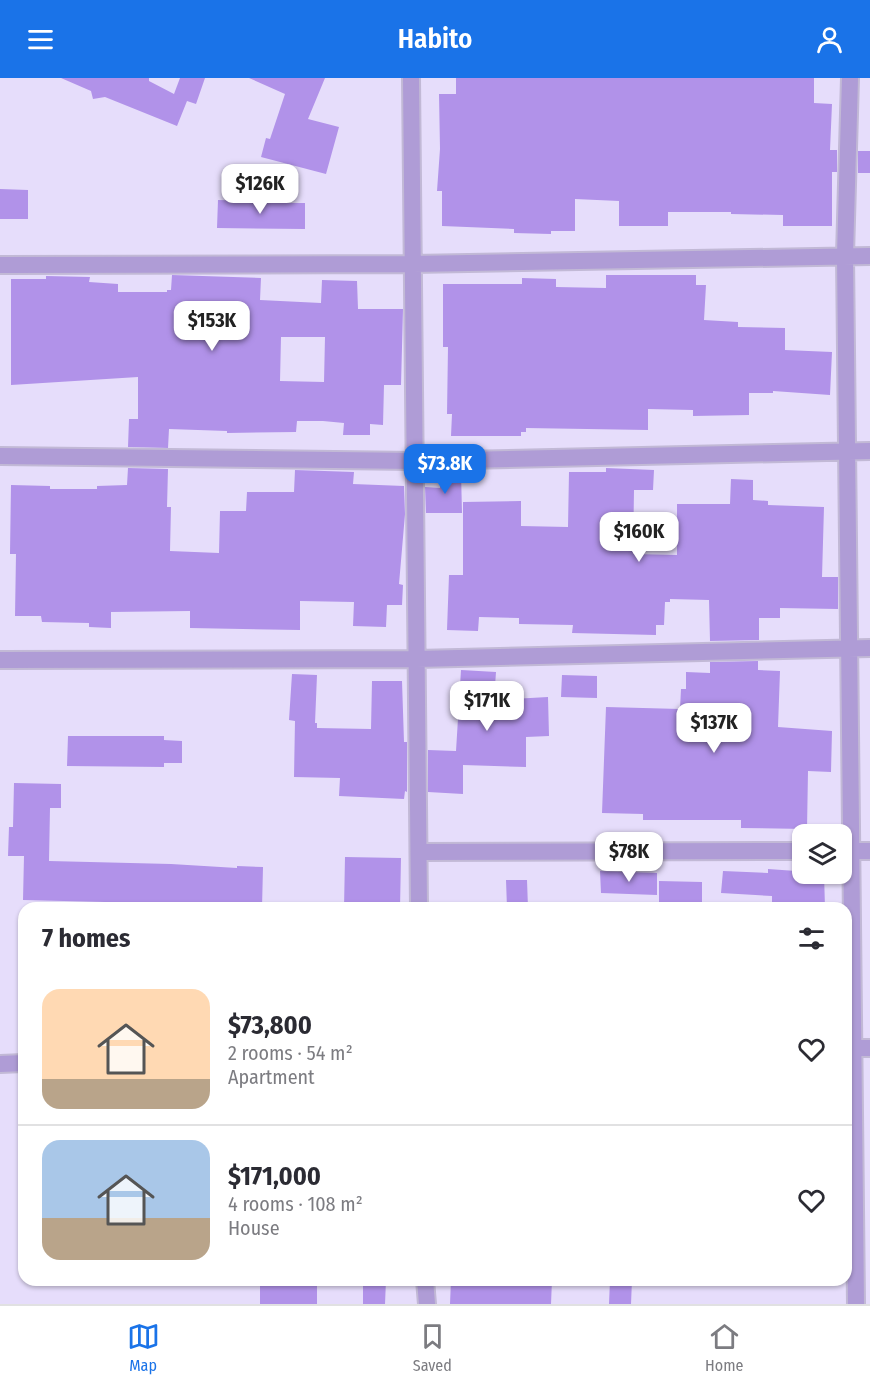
<!DOCTYPE html>
<meta charset="utf-8">
<style>
:root{--surface:#fff;--page:#f7f7f7;--text:#2b2b33;--muted:#7c7c81;--line:#e1e1e2;--accent:#1a73e8}
body{margin:0;font-family:"Fira Sans Condensed",sans-serif;background:var(--page);color:var(--text);height:100vh;display:flex;flex-direction:column;font-size:22px;white-space:nowrap}
*{box-sizing:border-box;margin:0}
p{font-size:20px;color:var(--muted)}
.icon{flex:none;width:33px;height:33px;fill:none;stroke:currentColor;stroke-width:2;stroke-linecap:round;stroke-linejoin:round}
.map{position:relative;flex:1;overflow:hidden}
.drawer{position:absolute;left:18px;top:824px;width:834px;height:384px;display:flex;flex-direction:column;background:var(--surface);border-radius:18px;box-shadow:0 2px 4px #0004}
.drawer>*{flex:none}
.tools{position:absolute;left:792px;top:746px;display:grid;gap:12px}
.tools a{display:grid;place-items:center;width:60px;height:60px;border-radius:12px;background:var(--surface);box-shadow:0 2px 4px #0004;font-size:30px}
.price{position:absolute;translate:-50% -51px;padding:0 14px;border-radius:12px;background:#fff;color:#222;font-size:20px;line-height:39px;filter:drop-shadow(0 2px 3px #0008)}
.price::after{content:'';position:absolute;left:50%;top:36px;width:18px;height:14px;margin-left:-9px;background:inherit;clip-path:polygon(0 0,100% 0,50% 100%)}
.price.on{background:var(--accent);color:#fff}
ul{padding:0;list-style:none}
li{display:flex;align-items:center;gap:18px;height:150px;padding:0 24px}
li+li{border-top:2px solid var(--line)}
li span{display:grid;place-items:center;flex:none;width:168px;height:120px;border-radius:18px;color:#555}
li>.icon{margin-inline-start:auto}
span .icon{width:72px;height:72px;fill:#fffc;stroke-width:1}
li b{font-size:26px}
h2{display:flex;justify-content:space-between;align-items:center;height:72px;padding:0 24px;font-size:26px}
header{display:flex;justify-content:space-between;align-items:center;height:78px;padding:0 24px;background:var(--accent);color:#fff;font-size:27px;font-weight:600}
.tabs{display:flex;justify-content:space-around;align-items:center;height:84px;border-top:2px solid var(--line);background:var(--surface);font-size:16px;color:var(--muted)}
.tabs a{display:grid;justify-items:center;gap:3px}
.tabs .on{color:var(--accent)}
.map>svg:first-child{display:block}
.building{fill:#b192e9;fill-rule:evenodd}
.lines{fill:none;stroke-linecap:round;stroke-linejoin:round}
.minor-casing{stroke:#c2b9d6;stroke-width:20}
.minor{stroke:#af9cd6;stroke-width:16}
</style>
<header><svg class="icon" aria-label="menu" viewBox="0 0 24 24"><path d="M4 6h16M4 12h16M4 18h16"/></svg>Habito<svg class="icon" aria-label="person" viewBox="0 0 24 24"><circle cx="12" cy="8" r="4"/><path d="M4 21q1-7 8-7t8 7"/></svg></header>
<div class="map">
<svg width="870" height="1226" viewBox="0 0 870 1226">
<rect width="100%" height="100%" fill="#e6ddfb"/>
<path class="building" d="M61 0H149V3L174 16 180 0H205L196 26 187 23 177 48 105 19 93 21 91 13Z
M249 0H325L308 41 339 49 326 96 261 79 266 60 270 61 285 16Z
M456 0H814V25L832 26 830 72H837V94H832V148H783V137L731 136V134H668V148H619V123L575 121V153H551V156L514 155V151L442 148V113H437L440 71 439 16H456Z
M858 73H870V95H858Z
M0 111 28 112V141H0Z
M218 122 254 123V125H305V151L217 150Z
M172 197 261 200 260 222 321 225 322 202 357 203 358 231H403L401 307H384L383 347 370 346V357H343L344 345 323 343H297L296 354 227 355V353L169 351 168 370 128 369 129 341H138V299L11 307V201H46V198L90 199 89 204 118 206V214H167V212H171ZM281 259H325L324 304 280 303Z
M606 197H696V207H706L704 242 738 244V249L785 250V272L832 274 830 317 773 313V315H749V337L693 338V332L648 331V352L526 350V354H521V358H451L452 336H447L448 269H443V206H522V200L556 201V209L606 210Z
M128 390 168 391 167 429H171L170 473 219 475 220 433H246L247 414H294L295 392 354 394 353 406 404 408 405 436 399 506 403 507 402 527H387L386 549 353 548 354 524 300 523V552L190 550V533L111 534V550L89 549V545L42 544 41 538H15L16 476H10L11 407 50 408V411H97V408L127 407Z
M606 390 654 392 653 412H634L633 476 677 477V426H730L731 401 753 402V422L768 423V427L824 429 822 499H838V531L780 530V540H759V562L710 563 709 522 670 521V524H665L664 547H656V557L572 555 573 547 519 546V540L479 539 478 553 447 552 449 497H463V424L521 423V448L568 449 569 394H606Z
M440 394H461L462 435H426L425 409 440 410Z
M758 583V592L780 593 778 649 832 653 831 694 808 693 807 751 741 750V742H643V736L602 735 606 629 680 631 681 611H686V594L710 595V584Z
M461 592 496 594 494 622 548 619 549 658 526 659V689L463 687V716L428 714V672L456 673Z
M292 596 317 597 315 645H317V650L371 651 372 603H402L404 664H407V714L405 713 404 721 339 718 340 700 294 699 295 643 289 642Z
M562 597 597 598V620L561 619Z
M68 658H164V662L182 663V685H164V689L67 688Z
M14 705 61 706V730H50L49 783 171 786 237 790V788L263 789 262 830H187V826L23 822 24 778H8L9 749H13Z
M345 779 401 780 400 830H344Z
M768 791 824 795 825 830H772V818L721 815 723 793 768 795Z
M600 793 657 795V817L601 815Z
M506 802H527L528 830H507Z
M659 803 702 804V830H659Z
M260 1202H317V1226H260Z
M363 1202H386L385 1226H363Z
M451 1202H552L551 1226H450Z
M610 1202H632L631 1226H609Z"/>
<g class="lines">
<g class="minor-casing">
<path id="minor" d="M411 0 419 830
M850 0 845 177 856 1226
M0 187 413 186 870 178
M0 378 415 383 870 373
M0 582 417 581 870 570
M842 773H870
M419 774 802 773
M846 970H870
M0 986 24 985
M425 1202 427 1226"/>
</g>
<use href="#minor" class="minor"/>
</g>
</svg>
<div class="tools">
<a><svg class="icon" aria-label="layers" viewBox="0 0 24 24"><path d="M12 4l9 5-9 5-9-5zM3 14l9 5 9-5"/></svg></a>
</div>
<b class="price" style="left:260px;top:137px">$126K</b>
<b class="price" style="left:212px;top:274px">$153K</b>
<b class="price on" style="left:445px;top:417px">$73.8K</b>
<b class="price" style="left:639px;top:485px">$160K</b>
<b class="price" style="left:487px;top:654px">$171K</b>
<b class="price" style="left:714px;top:676px">$137K</b>
<b class="price" style="left:629px;top:805px">$78K</b>
<section class="drawer">
<h2>7 homes<svg class="icon" aria-label="filters" viewBox="0 0 24 24"><path d="M4 7h16M4 17h16"/><circle cx="9" cy="7" r="2"/><circle cx="15" cy="17" r="2"/></svg></h2>
<ul>
<li><span style="background:linear-gradient(#ffd9b3 75%,#b9a48a 0)"><svg class="icon" aria-label="home" viewBox="0 0 24 24"><path d="M3 11l9-7 9 7M6 9v11h12V9"/></svg></span><div><b>$73,800</b><p>2 rooms · 54 m²</p><p>Apartment</p></div><svg class="icon" aria-label="heart" viewBox="0 0 24 24"><path d="M12 20l-8-8c-3-5 5-10 8-4 3-6 11-1 8 4z"/></svg></li>
<li><span style="background:linear-gradient(#a9c7e8 65%,#b9a48a 0)"><svg class="icon" aria-label="home" viewBox="0 0 24 24"><path d="M3 11l9-7 9 7M6 9v11h12V9"/></svg></span><div><b>$171,000</b><p>4 rooms · 108 m²</p><p>House</p></div><svg class="icon" aria-label="heart" viewBox="0 0 24 24"><path d="M12 20l-8-8c-3-5 5-10 8-4 3-6 11-1 8 4z"/></svg></li>
</ul>
</section>
</div>
<nav class="tabs">
<a class="on"><svg class="icon" aria-label="map" viewBox="0 0 24 24"><path d="M3 6l6-2 6 2 6-2v14l-6 2-6-2-6 2zM9 4v14M15 6v14"/></svg>Map</a>
<a><svg class="icon" aria-label="saved" viewBox="0 0 24 24"><path d="M7 4h10v16l-5-4-5 4z"/></svg>Saved</a>
<a><svg class="icon" aria-label="home" viewBox="0 0 24 24"><path d="M3 11l9-7 9 7M6 9v11h12V9"/></svg>Home</a>
</nav>
